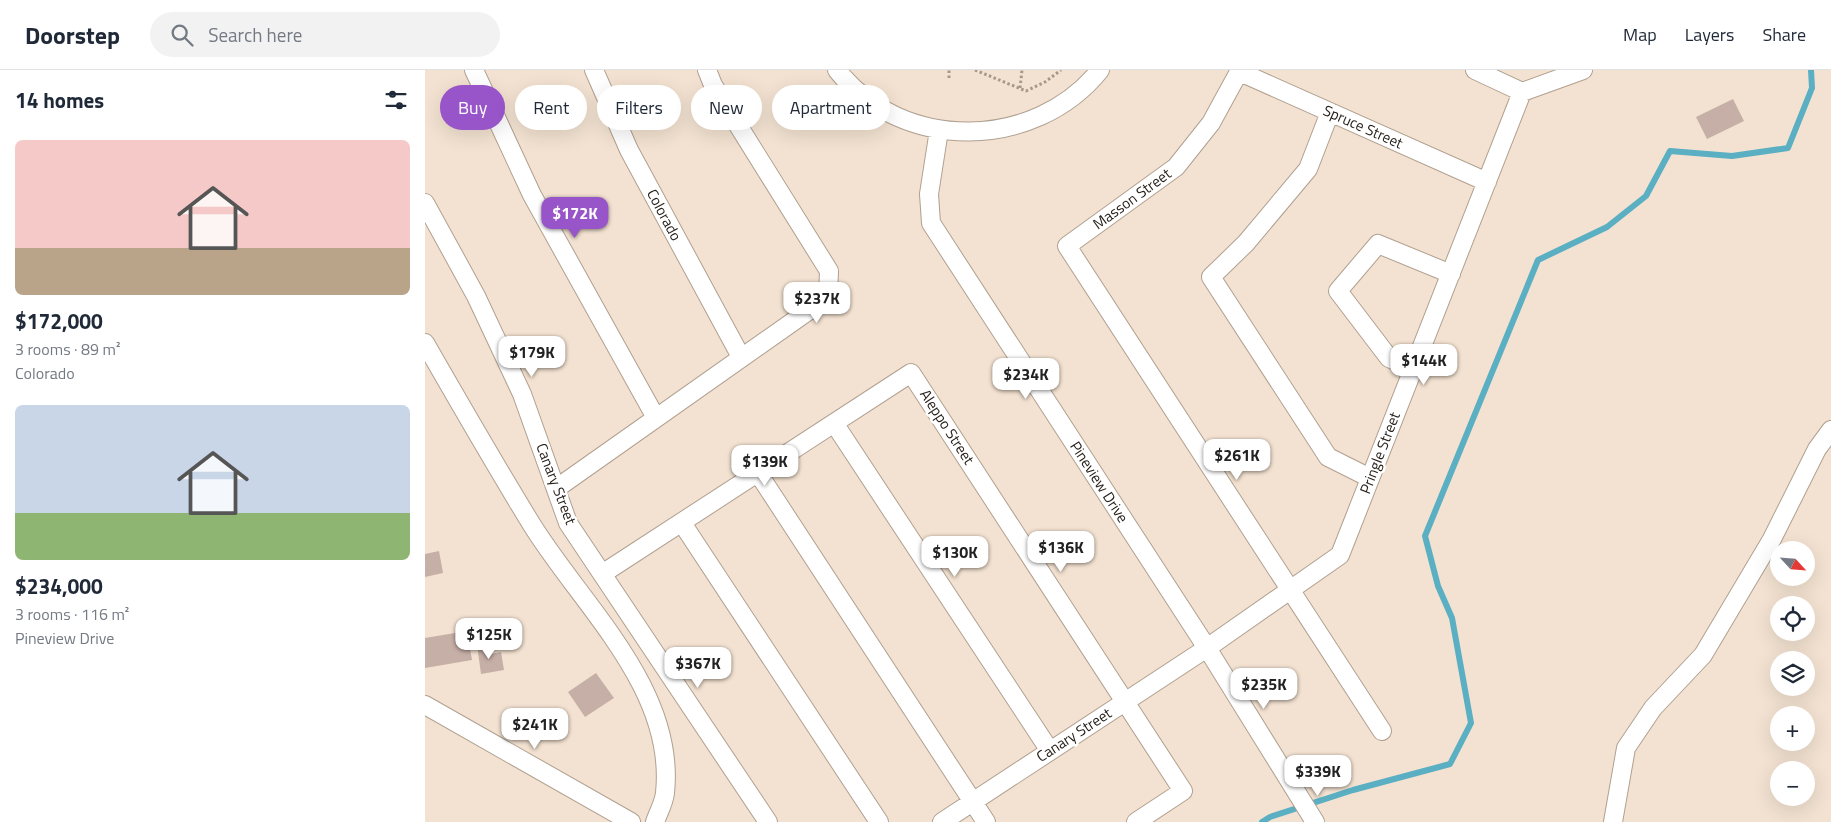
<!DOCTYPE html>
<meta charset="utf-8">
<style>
:root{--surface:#fff;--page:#f2f2f3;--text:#1f2937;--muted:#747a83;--line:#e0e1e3;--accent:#9854c9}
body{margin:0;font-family:"Titillium Web",sans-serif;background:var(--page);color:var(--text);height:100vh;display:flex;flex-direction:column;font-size:19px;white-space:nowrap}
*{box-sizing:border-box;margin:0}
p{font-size:16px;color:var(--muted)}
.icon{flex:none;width:28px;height:28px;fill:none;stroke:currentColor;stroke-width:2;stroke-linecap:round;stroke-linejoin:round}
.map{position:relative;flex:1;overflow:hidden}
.sheet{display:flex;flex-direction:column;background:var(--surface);width:425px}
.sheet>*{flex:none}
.guide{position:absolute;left:15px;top:15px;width:475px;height:45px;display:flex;gap:10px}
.needle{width:32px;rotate:116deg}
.fabs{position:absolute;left:1345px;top:471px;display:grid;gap:10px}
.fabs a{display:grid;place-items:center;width:45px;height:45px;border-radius:50%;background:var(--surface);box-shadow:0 5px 20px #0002;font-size:25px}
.price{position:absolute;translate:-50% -42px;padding:0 11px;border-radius:10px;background:#fff;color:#222;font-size:16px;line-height:32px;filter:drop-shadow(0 1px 2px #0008)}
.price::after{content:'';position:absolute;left:50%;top:30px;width:15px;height:11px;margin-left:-8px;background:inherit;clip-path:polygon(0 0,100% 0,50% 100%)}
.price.selected{background:var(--accent);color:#fff}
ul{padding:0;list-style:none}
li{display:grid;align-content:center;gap:10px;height:265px;padding:0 15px}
li span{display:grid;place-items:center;height:155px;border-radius:8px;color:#555}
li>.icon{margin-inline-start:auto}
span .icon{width:90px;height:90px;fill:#fffc;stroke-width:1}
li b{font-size:21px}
h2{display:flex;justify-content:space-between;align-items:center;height:60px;padding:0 15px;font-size:21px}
.pill{padding:0 18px;border-radius:22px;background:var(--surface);box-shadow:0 5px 20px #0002;font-size:18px;line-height:45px}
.pill.selected{background:var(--accent);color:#fff}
header{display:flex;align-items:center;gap:30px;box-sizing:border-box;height:70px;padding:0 25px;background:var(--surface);border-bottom:1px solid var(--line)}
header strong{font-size:24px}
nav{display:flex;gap:28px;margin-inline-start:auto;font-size:18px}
.search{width:350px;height:45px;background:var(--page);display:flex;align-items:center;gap:12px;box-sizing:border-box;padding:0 18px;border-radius:28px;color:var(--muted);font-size:19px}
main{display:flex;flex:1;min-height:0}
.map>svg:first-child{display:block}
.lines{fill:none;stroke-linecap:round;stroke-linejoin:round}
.stream{stroke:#5aafc3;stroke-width:6}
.building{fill:#c6afa6}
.minor-casing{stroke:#b0a090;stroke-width:20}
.path{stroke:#a5988b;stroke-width:3;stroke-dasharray:2.5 2.5;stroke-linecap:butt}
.minor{stroke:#fff;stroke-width:18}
.labels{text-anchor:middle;stroke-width:5;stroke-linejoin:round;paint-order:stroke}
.street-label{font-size:15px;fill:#26201a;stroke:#fff}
</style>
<header>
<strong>Doorstep</strong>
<div class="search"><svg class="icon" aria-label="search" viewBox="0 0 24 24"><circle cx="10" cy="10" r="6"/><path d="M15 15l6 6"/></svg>Search here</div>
<nav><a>Map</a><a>Layers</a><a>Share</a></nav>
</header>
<main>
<section class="sheet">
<h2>14 homes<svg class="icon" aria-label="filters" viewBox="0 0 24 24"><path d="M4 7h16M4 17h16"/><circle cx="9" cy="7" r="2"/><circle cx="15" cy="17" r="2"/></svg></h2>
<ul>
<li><span style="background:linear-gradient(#f6c9c9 70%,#b9a48a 0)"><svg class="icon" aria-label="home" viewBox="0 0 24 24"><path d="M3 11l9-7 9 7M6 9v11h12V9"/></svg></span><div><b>$172,000</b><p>3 rooms · 89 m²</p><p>Colorado</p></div></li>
<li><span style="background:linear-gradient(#c9d6e8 70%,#8fb573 0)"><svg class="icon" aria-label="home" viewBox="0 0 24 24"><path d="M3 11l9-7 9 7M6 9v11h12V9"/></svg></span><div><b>$234,000</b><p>3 rooms · 116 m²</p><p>Pineview Drive</p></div></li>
</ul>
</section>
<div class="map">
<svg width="1406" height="752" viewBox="0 0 1406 752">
<rect width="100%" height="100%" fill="#f3e2d1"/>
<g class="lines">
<path class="stream" d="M837 752 845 747 928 720 1025 694 1046 653 1027 548 1013 516 1000 466 1113 190 1182 157 1221 126 1245 81 1307 86 1363 78 1387 18 1386 0"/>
</g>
<path class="building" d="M1308 29 1319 51 1282 69 1271 47Z
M14 481 18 503 0 507V484Z
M42 561 47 590 0 598V568Z
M64 573 66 584 76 582 79 600 56 604 52 575Z
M171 603 189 628 160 647 143 622Z"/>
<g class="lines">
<g class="minor-casing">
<path id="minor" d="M49 0 107 125 231 348
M169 0 204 80 316 287
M412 0C477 83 610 81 675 0
M815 0 786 53 751 97 642 176 957 661
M1050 0 1097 22
M815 2 1062 112
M905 42 883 99 821 173 786 207 903 387 945 408
M514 60 504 124 506 153 782 578 890 752
M0 133 51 226 97 324 143 453 343 752
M0 273C35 334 70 395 107 455 158 537 251 619 240 723 239 733 233 743 230 752
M988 299 964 288 913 221 953 174 1026 204
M409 353 625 681
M333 403 561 752
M132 418 403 227 404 201 288 15 282 0
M257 453 454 752
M177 504 486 303 758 721 711 752
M0 635 206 752
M517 752 782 578 915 485 1097 22 1158 0
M1188 752 1201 678 1228 638 1278 585 1347 469 1392 379 1406 360"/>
</g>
<path class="path" d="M550 0 601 21 620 12 636 0
M524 8V0
M595 18 597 0"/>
<use href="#minor" class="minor"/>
</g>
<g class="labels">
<g class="street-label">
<text transform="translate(938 57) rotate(24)" y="5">Spruce Street</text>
<text transform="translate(707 129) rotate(-36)" y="5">Masson Street</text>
<text transform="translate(239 145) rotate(62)" y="5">Colorado</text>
<text transform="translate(522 357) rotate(57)" y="5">Aleppo Street</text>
<text transform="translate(955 383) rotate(-69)" y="5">Pringle Street</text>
<text transform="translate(674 412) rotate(57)" y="5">Pineview Drive</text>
<text transform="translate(131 414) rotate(69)" y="5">Canary Street</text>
<text transform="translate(649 665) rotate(-33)" y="5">Canary Street</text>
</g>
</g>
</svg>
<div class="fabs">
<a><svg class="needle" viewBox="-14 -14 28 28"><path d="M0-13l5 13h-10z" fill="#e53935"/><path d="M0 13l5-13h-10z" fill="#747a83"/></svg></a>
<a><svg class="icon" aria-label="locate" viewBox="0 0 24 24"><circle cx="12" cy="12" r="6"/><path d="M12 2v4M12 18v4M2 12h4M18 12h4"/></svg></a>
<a><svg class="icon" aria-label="layers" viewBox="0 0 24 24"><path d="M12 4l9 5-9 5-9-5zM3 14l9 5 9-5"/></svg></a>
<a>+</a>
<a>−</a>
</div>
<b class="price selected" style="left:150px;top:169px">$172K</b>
<b class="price" style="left:392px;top:254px">$237K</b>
<b class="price" style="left:107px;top:308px">$179K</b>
<b class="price" style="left:999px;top:316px">$144K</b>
<b class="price" style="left:601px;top:330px">$234K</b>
<b class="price" style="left:812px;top:411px">$261K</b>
<b class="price" style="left:340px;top:417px">$139K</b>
<b class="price" style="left:636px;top:503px">$136K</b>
<b class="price" style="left:530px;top:508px">$130K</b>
<b class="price" style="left:64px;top:590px">$125K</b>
<b class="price" style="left:273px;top:619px">$367K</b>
<b class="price" style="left:839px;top:640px">$235K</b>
<b class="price" style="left:110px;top:680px">$241K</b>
<b class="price" style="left:893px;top:727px">$339K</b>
<div class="guide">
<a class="pill selected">Buy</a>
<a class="pill">Rent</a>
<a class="pill">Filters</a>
<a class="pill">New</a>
<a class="pill">Apartment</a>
</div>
</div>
</main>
